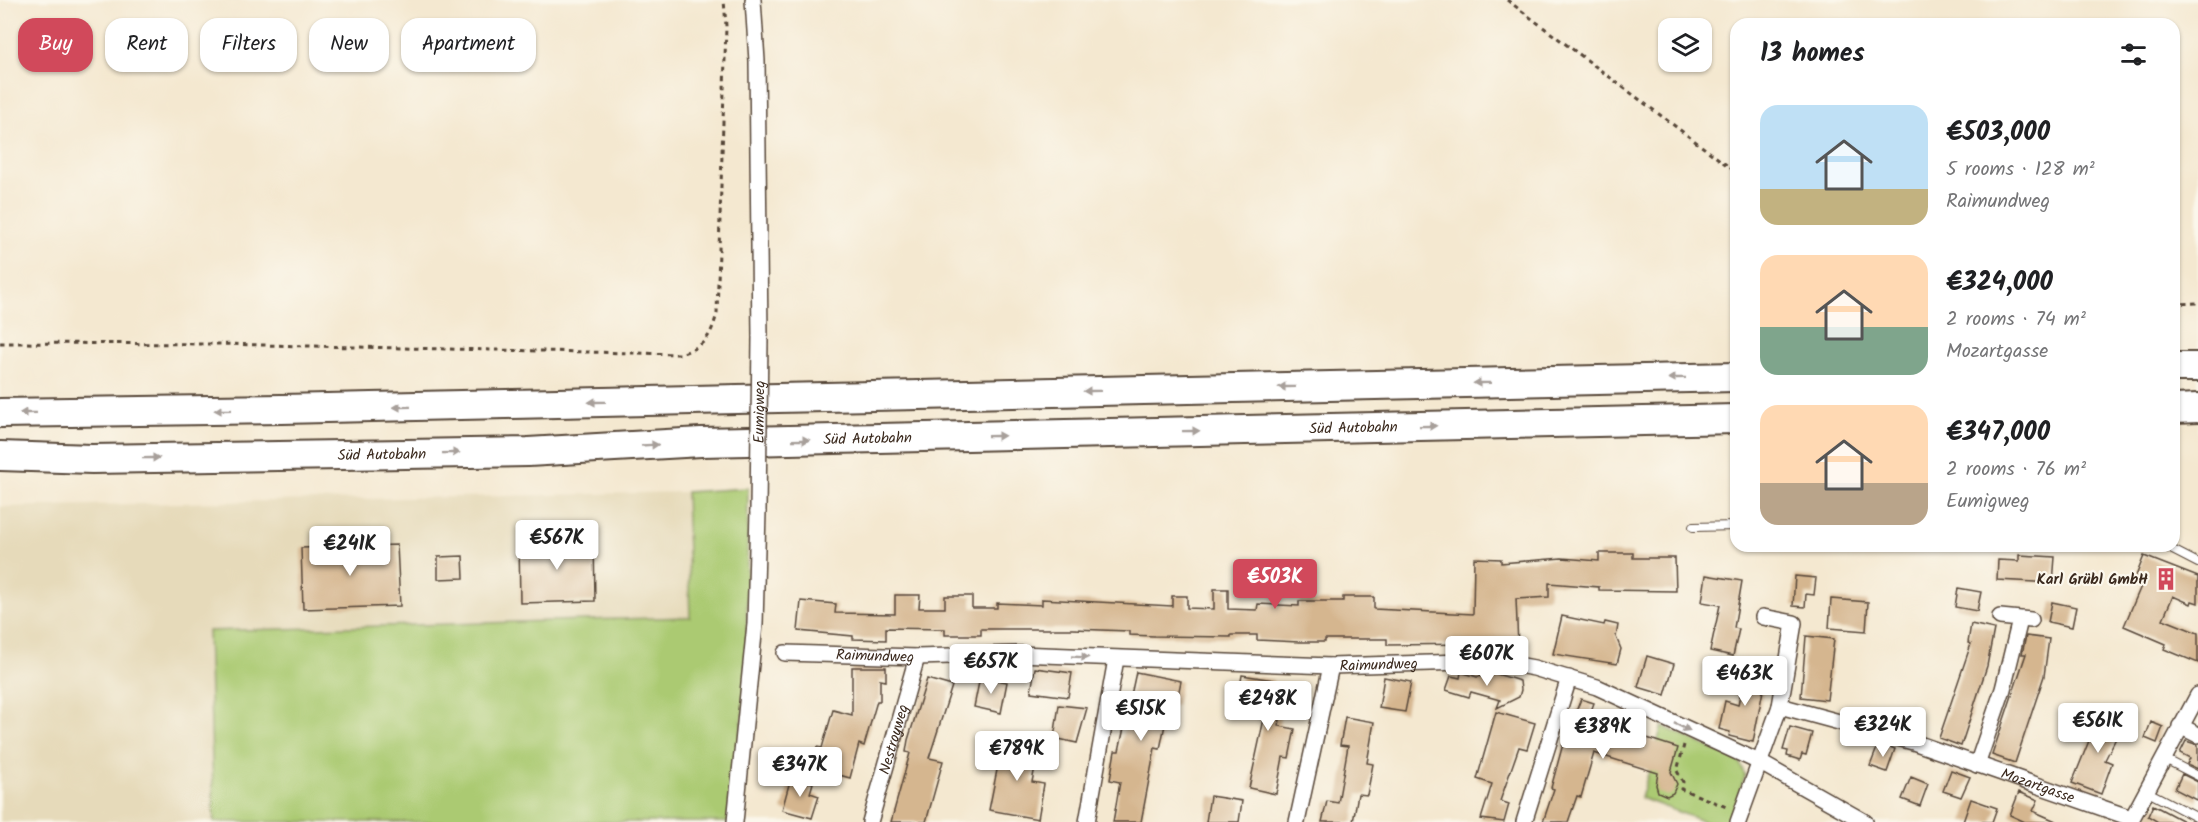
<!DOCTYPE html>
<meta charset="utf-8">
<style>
:root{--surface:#fff;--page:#f2f2f2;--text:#202124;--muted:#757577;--accent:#d1495b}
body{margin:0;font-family:Kalam,sans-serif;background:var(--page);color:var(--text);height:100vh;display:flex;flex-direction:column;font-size:22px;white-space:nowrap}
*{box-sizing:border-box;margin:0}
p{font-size:20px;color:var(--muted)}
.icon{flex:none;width:33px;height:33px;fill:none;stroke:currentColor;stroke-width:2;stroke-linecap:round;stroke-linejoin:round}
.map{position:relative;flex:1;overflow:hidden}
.drawer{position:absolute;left:1730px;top:18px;width:450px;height:534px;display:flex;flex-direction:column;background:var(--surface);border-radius:18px;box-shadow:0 2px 4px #0004}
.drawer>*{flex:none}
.guide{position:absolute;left:18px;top:18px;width:570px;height:54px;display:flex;gap:12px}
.controls{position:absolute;left:1658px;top:18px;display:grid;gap:12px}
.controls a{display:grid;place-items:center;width:54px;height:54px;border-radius:12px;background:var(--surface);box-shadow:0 2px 4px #0004;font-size:30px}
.price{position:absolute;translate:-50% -51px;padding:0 14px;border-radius:6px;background:#fff;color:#222;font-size:20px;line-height:39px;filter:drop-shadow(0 2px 3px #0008)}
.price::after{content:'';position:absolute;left:50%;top:36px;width:18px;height:14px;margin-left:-9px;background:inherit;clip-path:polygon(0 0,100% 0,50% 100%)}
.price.active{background:var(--accent);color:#fff}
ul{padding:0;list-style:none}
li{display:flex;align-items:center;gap:18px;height:150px;padding:0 30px}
li span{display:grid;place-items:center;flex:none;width:168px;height:120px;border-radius:18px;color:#555}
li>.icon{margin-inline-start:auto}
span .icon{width:72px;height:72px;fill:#fffc;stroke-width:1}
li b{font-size:26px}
h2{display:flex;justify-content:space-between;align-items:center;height:72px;padding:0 30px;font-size:26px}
.tag{padding:0 21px;border-radius:18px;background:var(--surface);box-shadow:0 2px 4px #0004;font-size:21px;line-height:54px}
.tag.active{background:var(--accent);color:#fff}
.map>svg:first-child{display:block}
.built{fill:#e6daba}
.green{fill:#abca72;stroke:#737a48;stroke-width:1.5}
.building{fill:#d5b68f}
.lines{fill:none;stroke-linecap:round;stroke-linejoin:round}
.service-casing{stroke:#574639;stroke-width:10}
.minor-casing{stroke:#574639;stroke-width:18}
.motorway-casing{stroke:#574639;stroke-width:32}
.path{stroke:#574639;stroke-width:3;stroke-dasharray:4.5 4.5;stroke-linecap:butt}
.service{stroke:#fff;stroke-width:8}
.minor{stroke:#fff;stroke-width:15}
.motorway{stroke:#fff;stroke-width:28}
.minor-bridge-casing{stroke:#574639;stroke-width:18;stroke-linecap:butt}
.minor-bridge{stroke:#fff;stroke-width:15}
.oneway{fill:#a79f9a}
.labels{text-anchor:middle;stroke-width:4.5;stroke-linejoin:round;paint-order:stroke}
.street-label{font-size:15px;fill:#3b2a1e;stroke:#fbf7ec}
.poi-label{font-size:15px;font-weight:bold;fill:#3b2a1e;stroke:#fbf7ec;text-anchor:end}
</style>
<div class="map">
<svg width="2198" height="822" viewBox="0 0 2198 822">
<rect width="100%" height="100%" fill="#fbf7ec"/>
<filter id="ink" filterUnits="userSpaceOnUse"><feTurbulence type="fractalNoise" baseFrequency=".0167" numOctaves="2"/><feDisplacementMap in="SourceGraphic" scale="12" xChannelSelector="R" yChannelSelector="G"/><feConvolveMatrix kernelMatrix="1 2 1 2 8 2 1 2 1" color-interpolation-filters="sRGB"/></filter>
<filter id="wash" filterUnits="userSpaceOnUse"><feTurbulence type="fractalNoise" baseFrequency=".008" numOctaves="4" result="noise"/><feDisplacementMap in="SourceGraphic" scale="24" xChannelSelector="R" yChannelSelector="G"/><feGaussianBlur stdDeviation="1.35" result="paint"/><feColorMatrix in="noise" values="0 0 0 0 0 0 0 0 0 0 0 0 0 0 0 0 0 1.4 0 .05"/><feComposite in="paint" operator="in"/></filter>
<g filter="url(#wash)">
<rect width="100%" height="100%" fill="#f4e8d0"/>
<path class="built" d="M686 492 690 617 208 631 214 822H0V507Z"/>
<path class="green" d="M748 488 746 695 728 822H214L208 631 690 617 686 492Z
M1662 726 1739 761 1745 776 1729 822H1705L1641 798Z"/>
<g id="blocks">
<path class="building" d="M594 539 595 601 520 603 519 541Z
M397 545 400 606 303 609 301 548Z
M1599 553H1633V558H1675L1676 591 1599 590V587L1549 583V597L1516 599 1518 646 1477 648V644L1387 645V639H1325V642H1299L1257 640V635H1231V637L1154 636 1129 635V631L1073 629H981V635H945V629L886 628V640L853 639V636L798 631 801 601 836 604 835 613 895 614V595H920L919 608H945V596H972V608H997V603L1042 605V599L1172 606V596H1187V608L1214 609V589H1228V609L1257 610 1258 604 1299 606V601H1343V597H1374V609L1473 614 1474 558 1501 559V563L1562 558 1599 561Z
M2019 555 2055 557 2053 583 1997 580 1998 560 2019 561Z
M463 556 464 578 438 579V557Z
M2144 556 2198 577V603L2192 601 2191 604 2173 596 2163 619 2198 633V663L2164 649 2166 644 2124 626 2142 584 2134 581Z
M1706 575 1742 581 1734 628 1739 629 1733 656 1710 651 1720 605 1702 602Z
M1795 576 1816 578 1814 595 1806 594 1805 607 1793 606Z
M1958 588 1981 592 1977 611 1955 607Z
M1831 599 1868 602 1866 631 1829 628Z
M2052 602 2076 607 2072 627 2048 622Z
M1562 616 1604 625 1605 622 1618 625 1616 637 1621 649 1617 664 1553 654Z
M1971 624 1994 629 1987 666 1961 746 1939 738 1971 644 1968 643Z
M1806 636 1834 639 1827 700 1801 697Z
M2026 636 2049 639 2044 676 2015 763 1992 755 2026 654H2022Z
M1647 656 1674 664 1665 695 1638 687Z
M852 667H886V681L880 680V701H877L864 746 859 744 850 778 811 767 817 747 822 748 833 710 852 715Z
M1745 667 1767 670 1753 742 1729 736 1730 732 1719 729 1725 701 1738 705Z
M1035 668 1072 673 1068 697 1031 692Z
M1136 672 1181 681 1176 706 1169 705 1160 749 1155 748 1141 822H1113L1120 782 1110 780 1115 751H1119Z
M1461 672 1477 677 1497 674 1520 681 1521 690 1519 697 1497 708 1500 700 1471 692 1469 697 1446 690 1451 676 1460 678Z
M1242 675 1273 680V684L1285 686 1279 726 1295 729 1289 758 1283 757 1276 794 1249 788 1267 705 1238 700Z
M980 677 1007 682 1001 713 974 707Z
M1384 677 1411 682 1405 712 1379 708Z
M927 679 952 686 929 758 943 761 926 822H891L910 753 906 752 908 740Z
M1581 699 1594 703 1588 719 1678 748 1671 772 1677 784 1673 793 1667 796 1658 792 1656 785 1658 773 1594 753 1581 797 1577 796 1568 822H1543L1554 789 1551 788 1563 744Z
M1059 705 1087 708 1077 743 1054 738Z
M2101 711 2124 722 2105 760 2112 763 2101 794 2072 783Z
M1496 712 1535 723 1527 749 1519 747 1500 801 1509 804 1504 822 1481 819 1492 784 1477 779Z
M1345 717 1374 722 1367 763 1373 764 1367 795 1358 794 1353 822H1322L1327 801 1338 803 1348 746 1340 745Z
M2151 722 2163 727 2157 743 2145 738Z
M1790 727 1812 733 1806 755 1802 754 1800 760 1787 756 1788 751 1783 750Z
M1003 740 1039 747 1032 782 1044 784 1038 819 989 810Z
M2186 741 2198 745V769L2187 764 2190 758 2180 753Z
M1879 743 1895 749 1887 772 1870 766Z
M1951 770 1970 777 1961 797 1943 791Z
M2182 774 2198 782V801L2175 789Z
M791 777 813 783 810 793 819 796 812 818 782 810Z
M1911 777 1928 784 1920 806 1902 799Z
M2019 792 2038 800 2033 811 2058 822H2025L2010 815Z
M1210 796 1242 801 1239 822H1206Z
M1971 799 1997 808 1992 822H1963Z
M2153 805 2185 822H2158L2148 816Z"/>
</g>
</g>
<g filter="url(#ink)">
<use href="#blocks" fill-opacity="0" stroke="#574639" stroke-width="1.5"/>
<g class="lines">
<g class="service-casing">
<path id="service" d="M1693 527 1736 526
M2165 546 2198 563
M2163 758 2198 776
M2146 791 2198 818"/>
</g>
<g class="minor-casing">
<g id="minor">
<path d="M753 0 757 61 760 337"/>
<path d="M2000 617 2031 620"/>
<path id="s1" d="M785 653 917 657 1018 654 1331 666 1496 661 1534 668 1597 687 1759 762 1865 822"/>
<path id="s2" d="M1780 706 1913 742 2131 818"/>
<path d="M2180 726 2198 735"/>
<path d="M1977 765 2003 689 2020 620"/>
<path d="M735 822 755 624 758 511"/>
<path id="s3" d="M870 822 917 657"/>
<path d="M1087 822 1116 659"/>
<path d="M1297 822 1331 666"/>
<path d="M1524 822 1569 678"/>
<path d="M1738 822 1780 706 1794 623 1763 617"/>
<path d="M2130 822 2198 695"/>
</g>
</g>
<g class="motorway-casing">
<g id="motorway">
<path d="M2174 367H2198"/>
<path d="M2174 409 2198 408"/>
<path d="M0 413 282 409 1736 377"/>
<path id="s4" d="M0 456 92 459 528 452 701 442 1736 419"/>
</g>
</g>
<path class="path" d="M1507 0 1736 172
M2174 304 2198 303
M0 343 217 344 680 354C705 346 710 338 717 314L726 26 724 0
M1684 745 1677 771 1683 782 1681 789 1729 808"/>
<use href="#service" class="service"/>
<use href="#minor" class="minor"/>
<use href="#motorway" class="motorway"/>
<g class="minor-bridge-casing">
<g id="minor-bridge">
<path id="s5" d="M758 511 760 337"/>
</g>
</g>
<use href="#minor-bridge" class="minor-bridge"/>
</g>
<defs><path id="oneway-solid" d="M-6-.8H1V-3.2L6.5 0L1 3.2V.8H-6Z" transform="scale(1.5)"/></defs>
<g class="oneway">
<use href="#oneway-solid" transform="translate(1677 378) rotate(179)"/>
<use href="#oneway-solid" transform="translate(1482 383) rotate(179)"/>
<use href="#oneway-solid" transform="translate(1287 387) rotate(179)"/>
<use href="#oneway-solid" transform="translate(1092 391) rotate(179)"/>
<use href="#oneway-solid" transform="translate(597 402) rotate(179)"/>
<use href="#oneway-solid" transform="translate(402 407) rotate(179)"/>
<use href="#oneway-solid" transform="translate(223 410) rotate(179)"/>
<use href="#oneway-solid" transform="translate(28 413) rotate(179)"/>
<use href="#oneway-solid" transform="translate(1428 426) rotate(-1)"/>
<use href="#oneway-solid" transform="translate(1191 431) rotate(-1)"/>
<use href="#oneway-solid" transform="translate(996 436) rotate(-1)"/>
<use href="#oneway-solid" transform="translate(801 440) rotate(-1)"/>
<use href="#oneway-solid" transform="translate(650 445) rotate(-3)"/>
<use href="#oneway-solid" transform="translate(451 453) rotate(-1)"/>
<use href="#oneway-solid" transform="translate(151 458) rotate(-1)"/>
<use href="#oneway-solid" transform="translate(1080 657) rotate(3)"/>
<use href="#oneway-solid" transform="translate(1682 727) rotate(25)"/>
</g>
</g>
<defs>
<g id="building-bare" transform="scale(1.8)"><path d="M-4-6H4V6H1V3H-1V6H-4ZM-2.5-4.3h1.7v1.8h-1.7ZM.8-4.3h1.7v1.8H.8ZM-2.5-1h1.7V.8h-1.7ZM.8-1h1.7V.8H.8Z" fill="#d1495b" stroke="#fbf7ec" stroke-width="2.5" paint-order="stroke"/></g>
</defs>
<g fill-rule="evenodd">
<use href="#building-bare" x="2166" y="579"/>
</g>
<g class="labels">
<g class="street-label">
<text dy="5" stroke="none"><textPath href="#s5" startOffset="99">Eumigweg</textPath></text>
<text dy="5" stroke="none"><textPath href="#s4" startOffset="1354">Süd Autobahn</textPath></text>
<text dy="5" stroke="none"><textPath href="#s4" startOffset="868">Süd Autobahn</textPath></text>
<text dy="5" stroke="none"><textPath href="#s4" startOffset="382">Süd Autobahn</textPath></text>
<text dy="5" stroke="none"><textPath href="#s1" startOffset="90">Raimundweg</textPath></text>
<text dy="5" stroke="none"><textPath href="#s1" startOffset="594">Raimundweg</textPath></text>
<text dy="5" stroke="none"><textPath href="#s3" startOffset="86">Nestroyweg</textPath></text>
<text dy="5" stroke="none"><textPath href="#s2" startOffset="270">Mozartgasse</textPath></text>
</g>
<g class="poi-label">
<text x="2148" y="584">Karl Grübl GmbH</text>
</g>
</g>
</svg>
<div class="controls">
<a><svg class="icon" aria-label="layers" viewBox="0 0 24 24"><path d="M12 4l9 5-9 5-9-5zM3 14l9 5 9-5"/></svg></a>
</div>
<b class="price" style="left:557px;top:571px">€567K</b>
<b class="price" style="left:350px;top:577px">€241K</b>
<b class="price active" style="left:1275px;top:610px">€503K</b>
<b class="price" style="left:1487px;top:687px">€607K</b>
<b class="price" style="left:991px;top:695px">€657K</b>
<b class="price" style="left:1745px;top:707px">€463K</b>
<b class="price" style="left:1268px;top:732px">€248K</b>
<b class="price" style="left:1141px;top:742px">€515K</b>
<b class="price" style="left:2098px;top:754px">€561K</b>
<b class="price" style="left:1883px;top:758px">€324K</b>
<b class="price" style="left:1603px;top:760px">€389K</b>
<b class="price" style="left:1017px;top:782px">€789K</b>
<b class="price" style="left:800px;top:798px">€347K</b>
<div class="guide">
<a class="tag active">Buy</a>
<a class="tag">Rent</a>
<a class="tag">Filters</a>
<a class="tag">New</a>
<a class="tag">Apartment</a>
</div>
<section class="drawer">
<h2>13 homes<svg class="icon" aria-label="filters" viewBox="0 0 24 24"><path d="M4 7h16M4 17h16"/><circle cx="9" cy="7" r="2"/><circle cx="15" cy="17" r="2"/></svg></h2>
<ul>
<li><span style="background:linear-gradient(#bfe0f5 70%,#c2b280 0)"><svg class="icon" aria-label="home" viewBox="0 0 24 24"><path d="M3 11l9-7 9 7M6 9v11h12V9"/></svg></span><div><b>€503,000</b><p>5 rooms · 128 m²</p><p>Raimundweg</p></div></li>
<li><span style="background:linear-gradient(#ffd9b3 60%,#7fa58c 0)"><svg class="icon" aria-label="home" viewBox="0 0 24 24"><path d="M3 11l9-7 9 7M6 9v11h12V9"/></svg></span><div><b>€324,000</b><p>2 rooms · 74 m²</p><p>Mozartgasse</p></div></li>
<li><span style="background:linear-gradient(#ffd9b3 65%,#b9a48a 0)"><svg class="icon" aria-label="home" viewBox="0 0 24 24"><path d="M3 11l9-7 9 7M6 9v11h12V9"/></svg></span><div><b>€347,000</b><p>2 rooms · 76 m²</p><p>Eumigweg</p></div></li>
</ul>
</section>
</div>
